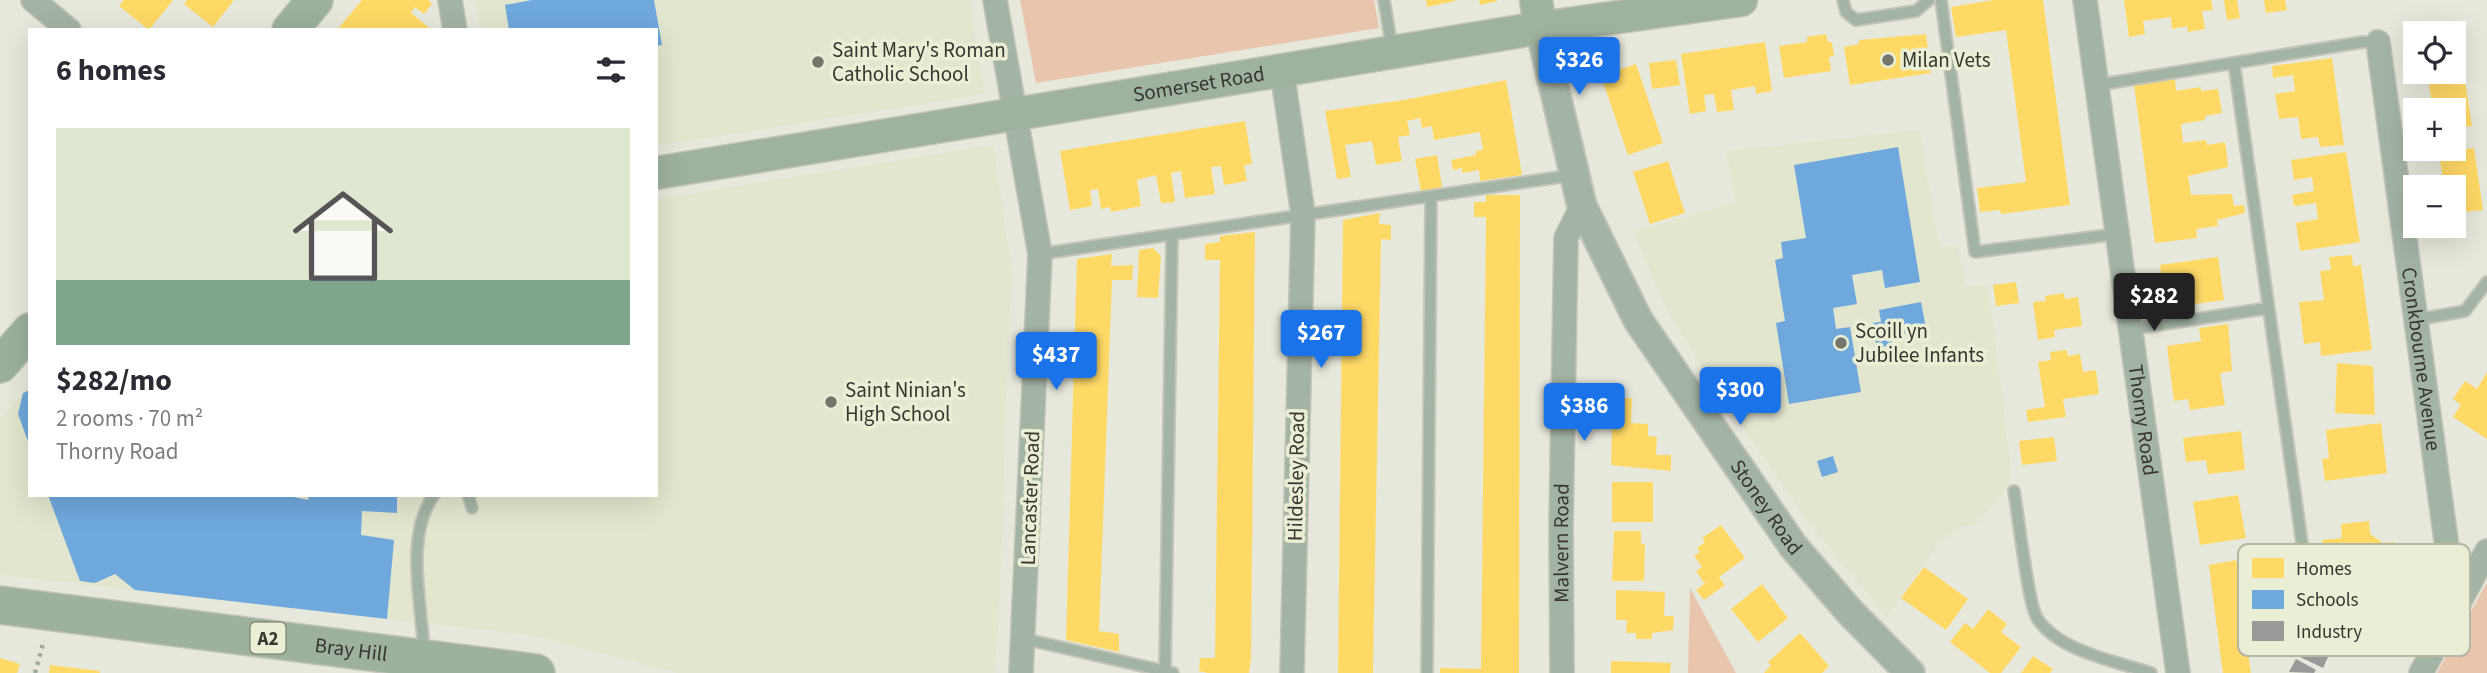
<!DOCTYPE html>
<meta charset="utf-8">
<style>
:root{--surface:#fff;--page:#f2f2f3;--text:#2b2b33;--muted:#7c7c81;--line:#e1e1e2;--accent:#1a73e8}
body{margin:0;font-family:"Source Sans 3",sans-serif;background:var(--page);color:var(--text);height:100vh;display:flex;flex-direction:column;font-size:26px;white-space:nowrap}
*{box-sizing:border-box;margin:0}
p{font-size:23px;color:var(--muted)}
.icon{flex:none;width:38px;height:38px;fill:none;stroke:currentColor;stroke-width:2;stroke-linecap:round;stroke-linejoin:round}
.map{position:relative;flex:1;overflow:hidden}
.sheet{position:absolute;left:28px;top:28px;width:630px;height:469px;display:flex;flex-direction:column;background:var(--surface);border-radius:0px;box-shadow:0 7px 28px #0002}
.sheet>*{flex:none}
.controls{position:absolute;left:2403px;top:21px;display:grid;gap:14px}
.controls a{display:grid;place-items:center;width:63px;height:63px;border-radius:0px;background:var(--surface);box-shadow:0 7px 28px #0002;font-size:35px}
.price{position:absolute;translate:-50% -60px;padding:0 16px;border-radius:7px;background:var(--accent);color:#fff;font-size:23px;line-height:46px;filter:drop-shadow(0 2px 4px #0008)}
.price::after{content:'';position:absolute;left:50%;top:42px;width:21px;height:16px;margin-left:-10px;background:inherit;clip-path:polygon(0 0,100% 0,50% 100%)}
.price.selected{background:#222;color:#fff}
ul{padding:0;list-style:none}
li{display:grid;align-content:center;gap:14px;height:371px;padding:0 28px}
li+li{border-top:2px solid var(--line)}
li span{display:grid;place-items:center;height:217px;border-radius:0px;color:#555}
li>.icon{margin-inline-start:auto}
span .icon{width:126px;height:126px;fill:#fffc;stroke-width:1}
li b{font-size:30px}
h2{display:flex;justify-content:space-between;align-items:center;height:84px;padding:0 28px;font-size:30px}
.map>svg:first-child{display:block}
.built{fill:#e2e6ce}
.green{fill:#e9c5ae}
.homes{fill:#ffd966}
.schools{fill:#6fa8dc}
.industry{fill:#999}
.lines{fill:none;stroke-linecap:round;stroke-linejoin:round}
.service-casing{stroke:#c2c4b9;stroke-width:14}
.minor-casing{stroke:#c2c4b9;stroke-width:26}
.tertiary-casing{stroke:#c2c4b9;stroke-width:32}
.secondary-casing{stroke:#c2c4b9;stroke-width:35}
.primary-casing{stroke:#c2c4b9;stroke-width:38}
.trunk-casing{stroke:#c2c4b9;stroke-width:40}
.path{stroke:#a0ab9e;stroke-width:4.5;stroke-dasharray:3.5 5;stroke-linecap:butt}
.service{stroke:#a3b3a4;stroke-width:10}
.minor{stroke:#a3b3a4;stroke-width:23}
.tertiary{stroke:#a3b3a4;stroke-width:28}
.secondary{stroke:#9fb19f;stroke-width:32}
.primary{stroke:#9bb09d;stroke-width:35}
.trunk{stroke:#9eb09e;stroke-width:37}
.poi-dot{fill:#74756b;stroke:#eaeed5;stroke-width:2.5}
.labels{text-anchor:middle;stroke-width:7;stroke-linejoin:round;paint-order:stroke}
.shield{fill:#eaeed5;stroke:#6c6e60;stroke-width:2}
.shield-label{font-size:19px;font-weight:bold;fill:#36372e}
.poi-label{font-size:21px;fill:#36372e;stroke:#eaeed5;text-anchor:start}
.street-label{font-size:21px;fill:#36372e;stroke:#eaeed5}
.key{fill:#eaeed5;stroke:#b4b7a3;stroke-width:2}
.key-label{font-size:19px;fill:#36372e}
</style>
<div class="map">
<svg width="2487" height="673" viewBox="0 0 2487 673">
<rect width="100%" height="100%" fill="#e6e8db"/>
<path class="built" d="M476 0H969L985 94 656 146V30H481Z
M1919 130 1939 248 1958 246 1965 287 1988 284 2010 464V485L1973 527H1961L1940 542 1887 617 1807 521 1708 376 1667 311 1633 232 1736 202 1726 151Z
M993 145 1011 267 998 640 993 673H677L531 635 0 575V419L30 386V495H656V199Z"/>
<path class="green" d="M1020 0H1374L1379 28 1036 83Z
M2487 582V673H2437Z
M1690 588 1736 673H1688Z"/>
<path class="homes" d="M124 0H173L149 30 119 6Z
M187 0H234L213 27 184 4Z
M362 0H428L432 4 424 14 415 7 411 13 432 30H337Z
M1426 0H1455V1L1427 7Z
M1479 0H1497V1L1480 5Z
M1994 0H2043L2070 205 2001 214 2000 210 1980 212 1977 188 2026 182 2006 30 1956 37 1951 7Z
M2124 0H2211L2213 10 2202 11 2205 29 2188 32 2187 26 2172 29 2171 17 2143 21 2145 34 2129 37Z
M2224 0H2237L2240 18 2227 20Z
M2264 0H2285L2287 10 2266 13Z
M1826 34 1828 42H1832L1834 56 1829 57 1831 71 1784 78 1779 46 1807 42V37Z
M1926 34 1931 73 1850 85 1844 47 1859 44V40Z
M2454 36H2458L2472 126 2454 128V110H2433L2427 72H2454Z
M1765 42 1772 91 1756 94 1755 86 1731 90 1734 110 1717 112 1714 94 1704 95 1706 111 1690 114 1681 54Z
M2332 58 2344 145 2320 147 2318 137 2301 139 2298 117 2279 119 2275 94 2295 91 2293 75 2273 78 2272 66Z
M1676 60 1680 85 1652 89 1649 63Z
M1636 64 1663 143 1628 155 1601 76Z
M2175 79 2176 91 2201 87V91L2218 89 2222 113 2205 116V120L2181 124 2183 143 2206 140 2207 145 2225 142 2227 155 2228 167 2188 176 2191 195 2232 194 2234 206 2244 205 2245 213 2217 220 2218 226 2196 229 2197 238 2155 243 2134 85Z
M1506 80 1522 175 1480 181 1479 170 1462 173V168L1453 170 1451 160 1476 155V151L1483 150 1480 132 1434 140 1432 126 1422 128 1420 118 1407 121 1410 135 1398 137 1402 161 1376 165 1372 141 1345 145 1351 177 1337 179 1325 111 1404 100Z
M1245 121 1252 164 1244 165 1247 181 1224 185 1221 166 1211 167 1215 194 1185 198 1181 171 1171 173 1175 202 1161 203 1156 175 1137 180 1141 206 1111 212 1110 207 1101 209 1098 189 1090 190 1092 206 1070 210 1060 151Z
M2474 148 2483 210 2454 213V187H2444L2439 153Z
M2346 152 2360 242 2300 251 2296 223 2318 219 2316 203 2294 206 2292 195 2314 191 2312 177 2294 180 2291 160Z
M1437 155 1442 187 1421 191 1415 159Z
M1668 161 1685 213 1650 224 1633 172Z
M1486 195H1520L1519 673H1440V668L1481 669 1486 217H1474V202H1486Z
M1380 213 1379 224 1391 225V240L1381 239 1373 670V673H1338L1343 220Z
M1255 232 1251 658 1249 673H1208L1199 671 1200 658H1215L1220 260H1205V244L1220 242V236Z
M1153 248 1161 256 1158 298 1137 297 1139 250Z
M1112 254 1111 266 1133 265 1132 280H1112L1099 631 1119 634V652L1066 640 1077 259Z
M2352 255 2353 266 2361 265 2372 350 2321 356 2320 342 2304 344 2299 302 2324 300 2320 271 2331 270 2329 257Z
M2218 257 2224 300 2165 308 2160 265Z
M2016 282 2019 303 1996 306 1993 285Z
M2064 293 2065 299 2078 297 2082 326 2054 330 2055 337 2038 340 2033 302 2046 301 2045 296Z
M2228 324 2232 371 2220 373 2225 405 2190 410 2188 399 2174 401 2167 346 2201 341 2199 328Z
M2067 350 2068 356 2080 354 2083 372 2096 370 2099 394 2063 399 2066 417 2028 422 2026 410 2045 407 2038 362 2051 360 2050 352Z
M2337 363 2373 366 2375 415 2335 413Z
M2487 372V439L2453 417 2461 405 2453 399 2465 381 2477 389Z
M1613 398H1632L1631 423 1648 424V436L1657 437 1656 455H1671V471L1611 465Z
M2381 423 2387 473 2325 481 2322 459 2329 458 2326 430Z
M2241 431 2245 470 2208 474 2206 460 2186 462 2183 438Z
M2054 437 2057 461 2022 465 2019 441Z
M1612 482H1653V522H1612Z
M2238 495 2246 538 2200 545 2193 502Z
M2369 521 2370 534 2383 543 2394 542 2401 610 2386 612V619L2382 623 2383 638 2360 640 2359 626 2314 630 2313 611 2352 608 2351 598 2317 602 2313 575 2347 572 2346 562 2325 564 2322 540 2342 538 2341 524Z
M1721 525 1745 558 1719 577 1725 585 1704 600 1696 590 1712 578 1704 583 1696 571 1702 567 1694 556 1700 552 1697 548 1705 542 1702 538Z
M1614 531H1641V544H1645L1644 581H1612Z
M2236 560 2242 592 2239 593 2251 673H2223L2221 660 2209 565Z
M1924 567 1968 599 1946 630 1901 598Z
M1762 584 1788 618 1758 642 1731 609Z
M1616 590 1665 592 1664 616H1674L1673 630 1652 633V639H1636V633H1626L1627 620H1616Z
M1988 609 2007 624 2001 632 2021 647 2001 673H1990L1950 642 1965 623 1973 629Z
M1800 633 1829 666 1822 673H1764L1771 665 1768 662Z
M2033 656 2053 669 2050 673H2021Z
M0 658 20 664 17 673H0Z
M1611 661 1671 663 1670 673H1611Z
M50 665 100 671V673H49Z"/>
<path class="schools" d="M532 0H654L662 45 656 46V30H509L505 5Z
M1898 147 1920 282 1885 288 1882 270 1852 275 1857 304 1833 308 1836 329 1850 327 1861 392 1789 404 1776 323 1785 321 1775 260 1783 258 1781 242 1806 238 1794 165Z
M1921 302 1926 328 1921 329 1922 336 1913 338 1912 332 1891 336 1892 345 1877 348 1872 323 1881 322 1879 310Z
M30 390V444H29L18 414 23 393Z
M1833 456 1838 472 1822 477 1817 461Z
M48 495H284L308 500 309 495H397V513L362 511 361 535 394 540 387 619 135 590 115 574 95 583 80 581Z"/>
<path class="industry" d="M2307 635 2333 646 2323 668 2300 657Z
M2296 659 2316 670 2314 673 2289 672Z"/>
<g class="lines">
<g class="service-casing">
<path id="service" d="M1384 0 1392 48
M1843 0 1846 12 1856 20 1916 11 1929 0
M1941 0 1975 252 2117 234
M2234 63 2302 543
M2097 85 2363 42H2378
M1040 254 1573 175
M2415 320 2465 311 2487 282
M2131 329 2269 308
M2014 491C2018 513 2028 604 2037 618 2058 651 2115 661 2151 673
M468 495 472 508
M1025 639 1173 673
M424 653C422 605 404 536 434 495
M1165 671 1172 237
M1427 673 1431 197"/>
</g>
<g class="minor-casing">
<g id="minor">
<path d="M33 0 69 30"/>
<path d="M450 0 455 30"/>
<path d="M995 0 1040 254 1021 673"/>
<path id="s1" d="M2085 0 2178 673"/>
<path id="s2" d="M2378 42 2451 577 2466 587"/>
<path d="M1282 71 1303 214 1292 673"/>
<path id="s3" d="M1562 673 1561 526 1566 238 1582 206"/>
<path d="M2421 673 2487 551"/>
</g>
</g>
<g class="tertiary-casing">
<g id="tertiary">
<path id="s4" d="M1540 28 1582 206 1638 320 1793 546 1850 612 1910 673"/>
</g>
</g>
<g class="secondary-casing">
<g id="secondary">
<path d="M1536 0 1540 28"/>
<path id="s5" d="M656 173 1540 28 1741 0"/>
</g>
</g>
<g class="primary-casing">
<path id="primary" d="M290 30 315 0
M0 365 30 331"/>
</g>
<g class="trunk-casing">
<g id="trunk">
<path id="s6" d="M0 605 536 673"/>
</g>
</g>
<path class="path" d="M35 673 44 640"/>
<use href="#service" class="service"/>
<use href="#minor" class="minor"/>
<use href="#tertiary" class="tertiary"/>
<use href="#secondary" class="secondary"/>
<use href="#primary" class="primary"/>
<use href="#trunk" class="trunk"/>
</g>
<g class="poi-dot">
<circle cx="1888" cy="60" r="7"/>
<circle cx="818" cy="62" r="7"/>
<circle cx="1841" cy="343" r="7"/>
<circle cx="831" cy="402" r="7"/>
</g>
<g class="labels">
<rect class="shield" x="250.5" y="622.5" width="35" height="31" rx="5"/>
<g class="shield-label">
<text x="268" y="645">A2</text>
</g>
<g class="poi-label">
<text x="832" y="57">Saint Mary's Roman<tspan x="832" dy="24">Catholic School</tspan></text>
<text x="1902" y="67">Milan Vets</text>
<text x="1855" y="338">Scoill yn<tspan x="1855" dy="24">Jubilee Infants</tspan></text>
<text x="845" y="397">Saint Ninian's<tspan x="845" dy="24">High School</tspan></text>
</g>
<g class="street-label">
<text dy="7" stroke="none"><textPath href="#s5" startOffset="550">Somerset Road</textPath></text>
<text dy="7" stroke="none"><textPath href="#s2" startOffset="320">Cronkbourne Avenue</textPath></text>
<text dy="7" stroke="none"><textPath href="#s1" startOffset="424">Thorny Road</textPath></text>
<text transform="translate(1296 476) rotate(-89)" y="7">Hildesley Road</text>
<text transform="translate(1030 498) rotate(-88)" y="7">Lancaster Road</text>
<text dy="7" stroke="none"><textPath href="#s4" startOffset="537">Stoney Road</textPath></text>
<text dy="7" stroke="none"><textPath href="#s3" startOffset="130">Malvern Road</textPath></text>
<text dy="7" stroke="none"><textPath href="#s6" startOffset="354">Bray Hill</textPath></text>
</g>
</g>
<rect x="2238" y="544" width="232" height="112" rx="10" class="key"/>
<rect x="2252" y="558" width="32" height="20" fill="#ffd966"/>
<rect x="2252" y="590" width="32" height="19" fill="#6fa8dc"/>
<rect x="2252" y="621" width="32" height="20" fill="#999"/>
<g class="key-label">
<text x="2296" y="575">Homes</text>
<text x="2296" y="606">Schools</text>
<text x="2296" y="638">Industry</text>
</g>
</svg>
<div class="controls">
<a><svg class="icon" aria-label="locate" viewBox="0 0 24 24"><circle cx="12" cy="12" r="6"/><path d="M12 2v4M12 18v4M2 12h4M18 12h4"/></svg></a>
<a>+</a>
<a>−</a>
</div>
<b class="price" style="left:1579px;top:97px">$326</b>
<b class="price selected" style="left:2154px;top:333px">$282</b>
<b class="price" style="left:1321px;top:370px">$267</b>
<b class="price" style="left:1056px;top:392px">$437</b>
<b class="price" style="left:1740px;top:427px">$300</b>
<b class="price" style="left:1584px;top:443px">$386</b>
<section class="sheet">
<h2>6 homes<svg class="icon" aria-label="filters" viewBox="0 0 24 24"><path d="M4 7h16M4 17h16"/><circle cx="9" cy="7" r="2"/><circle cx="15" cy="17" r="2"/></svg></h2>
<ul>
<li><span style="background:linear-gradient(#dfe7d0 70%,#7fa58c 0)"><svg class="icon" aria-label="home" viewBox="0 0 24 24"><path d="M3 11l9-7 9 7M6 9v11h12V9"/></svg></span><div><b>$282/mo</b><p>2 rooms · 70 m²</p><p>Thorny Road</p></div></li>
</ul>
</section>
</div>
